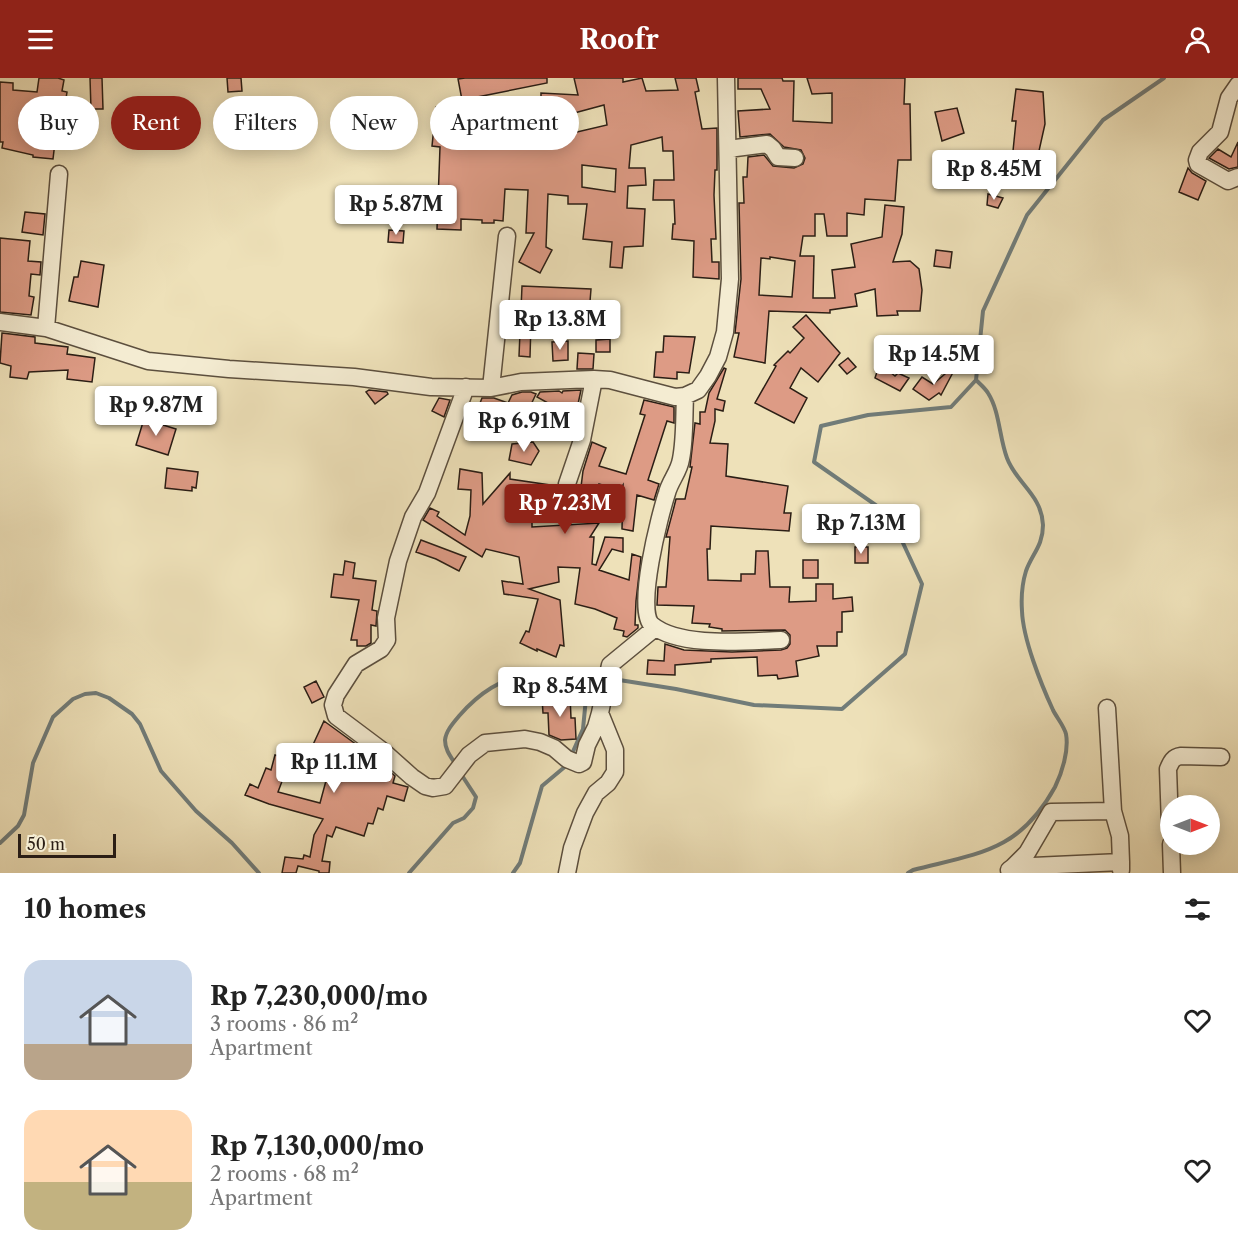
<!DOCTYPE html>
<meta charset="utf-8">
<style>
:root{--surface:#fff;--page:#f6f6f6;--text:#222;--muted:#767676;--accent:#8f2418}
body{margin:0;font-family:"Libre Caslon Text",serif;background:var(--page);color:var(--text);height:100vh;display:flex;flex-direction:column;font-size:22px;white-space:nowrap}
*{box-sizing:border-box;margin:0}
p{font-size:20px;color:var(--muted)}
.icon{flex:none;width:33px;height:33px;fill:none;stroke:currentColor;stroke-width:2;stroke-linecap:round;stroke-linejoin:round}
.map{position:relative;height:795px;overflow:hidden}
.panel{display:flex;flex-direction:column;background:var(--surface);flex:1}
.panel>*{flex:none}
.banner{position:absolute;left:18px;top:18px;width:600px;height:54px;display:flex;gap:12px}
.needle{width:39px;rotate:90deg}
.buttons{position:absolute;left:1160px;top:717px;display:grid;gap:12px}
.buttons a{display:grid;place-items:center;width:60px;height:60px;border-radius:50%;background:var(--surface);box-shadow:0 3px 15px #0003;font-size:30px}
.scale{position:absolute;left:18px;bottom:15px;width:98px;box-sizing:border-box;padding-left:6px;border:3px solid #2b1e15;border-top:0;font-size:16px;line-height:21px;white-space:nowrap;color:#2b1e15;-webkit-text-stroke:4px #f4ecd2;paint-order:stroke}
.price{position:absolute;translate:-50% -51px;padding:0 14px;border-radius:6px;background:#fff;color:#222;font-size:20px;line-height:39px;filter:drop-shadow(0 2px 3px #0008)}
.price::after{content:'';position:absolute;left:50%;top:36px;width:18px;height:14px;margin-left:-9px;background:inherit;clip-path:polygon(0 0,100% 0,50% 100%)}
.price.on{background:var(--accent);color:#fff}
ul{padding:0;list-style:none}
li{display:flex;align-items:center;gap:18px;height:150px;padding:0 24px}
li span{display:grid;place-items:center;flex:none;width:168px;height:120px;border-radius:18px;color:#555}
li>.icon{margin-inline-start:auto}
span .icon{width:72px;height:72px;fill:#fffc;stroke-width:1}
li b{font-size:26px}
h2{display:flex;justify-content:space-between;align-items:center;height:72px;padding:0 24px;font-size:26px}
.tag{padding:0 21px;border-radius:27px;background:var(--surface);box-shadow:0 3px 15px #0003;font-size:21px;line-height:54px}
.tag.on{background:var(--accent);color:#fff}
header{display:flex;justify-content:space-between;align-items:center;height:78px;padding:0 24px;background:var(--accent);color:#fff;font-size:27px;font-weight:700}
.map>svg:first-child{display:block}
.lines{fill:none;stroke-linecap:round;stroke-linejoin:round}
.stream{stroke:#717c79;stroke-width:4}
.building{fill:#dd9b85;stroke:#2b1e15;stroke-width:1.5;fill-rule:evenodd}
.minor-casing{stroke:#5c4f3e;stroke-width:19}
.minor{stroke:#f4ecd2;stroke-width:16}
</style>
<header><svg class="icon" aria-label="menu" viewBox="0 0 24 24"><path d="M4 6h16M4 12h16M4 18h16"/></svg>Roofr<svg class="icon" aria-label="person" viewBox="0 0 24 24"><circle cx="12" cy="8" r="4"/><path d="M4 21q1-7 8-7t8 7"/></svg></header>
<div class="map">
<svg width="1238" height="795" viewBox="0 0 1238 795">
<rect width="100%" height="100%" fill="#eee1b9"/>
<filter id="stains"><feTurbulence type="fractalNoise" baseFrequency=".00333" numOctaves="4"/><feColorMatrix values="0 0 0 0 .2 0 0 0 0 .09 0 0 0 0 .02 0 0 0 .5 -.17"/></filter>
<radialGradient id="worn" r=".72"><stop offset=".6" stop-color="#630" stop-opacity="0"/><stop offset="1" stop-color="#630" stop-opacity=".3"/></radialGradient>
<g class="lines">
<path class="stream" d="M613 601 676 611 754 627 842 631 905 576 922 506 890 437 814 384 821 348 868 337 951 329 976 302 983 233 1027 137 1103 42 1164 0
M571 678 583 651 586 620 598 599 602 600
M456 687C451 679 445 672 445 662 446 653 453 645 459 638 479 615 501 600 533 595 555 591 577 595 598 599
M0 765 18 748 24 737 33 685 53 639 73 621 85 616 96 615 109 620 132 636 140 646 161 693 196 733 232 765 259 795
M409 795 453 745 464 740 473 730 476 719 461 696
M513 795 520 785 542 708 567 687
M908 795 913 792C979 775 1019 774 1055 709 1062 695 1069 672 1066 656 1064 648 1057 640 1053 632 1041 606 1023 561 1022 533 1021 519 1022 506 1026 493 1032 476 1043 468 1043 447 1042 417 1016 405 1007 380 999 359 1000 334 988 315 985 310 980 306 976 302"/>
</g>
<path class="building" d="M39 0H58L64 2 62 13 67 14 63 39H58L53 81 33 79V77L2 70 3 64H0V4L13 5V12L37 14Z
M90 0H102L103 31H91Z
M227 0H241L242 13 228 14Z
M465 0H547V5L462 22 458 1Z
M574 0H623V4L642 0 646 13 678 12 675 0H696L699 13 695 14 702 51 717 50V92H715L714 117 716 161H711L712 184H719V201L693 199 694 163 672 161 673 146H675L674 122H653L654 102H674L673 73H663L662 59 631 67 629 90H645L646 107 628 108 627 130 645 131 643 168 624 169 622 190 610 189 612 164 583 161 587 126H568V118L548 116 546 169 552 172 540 195 519 184 534 155H526L528 112 505 111 503 143 494 142V145H482V142L461 141V152L437 151 440 69 432 68 436 29 464 32 462 25 541 29V15L578 17ZM604 27 607 47 530 65 526 48ZM582 87 616 91 615 114 582 109Z
M738 0H782L783 3H794L793 43 832 45V15L812 16 807 0H905L904 26H910L911 82H898L895 123 865 121 864 137 847 135V158H827L824 136H815V158H803L800 178H814L813 220H835L832 192 855 189 851 166 882 159 885 127 904 129 902 156 893 184 910 183 919 191 922 212 920 233H897L898 237 877 238 875 211 855 216 857 228 830 232V235L769 233 765 285 734 279 739 255H735L741 201 739 125H744L743 99H747L748 79 764 77 773 88 794 90 803 86 805 80 801 72 784 69 770 56 740 59 738 33 770 31 761 11H738ZM770 179 795 183 792 219 759 217 761 180 770 181Z
M1016 11 1043 14 1045 46 1037 82 1035 81V102L994 101 999 76 1013 73 1016 43H1012Z
M957 30 964 55 942 63 935 34Z
M1238 64V89L1229 91 1209 80 1218 71 1231 79Z
M1188 90 1192 95 1206 103 1198 122 1179 114Z
M988 116 1003 120 998 130 987 127Z
M25 134 45 136 43 157 22 154Z
M389 152 404 153 403 165 388 164Z
M0 160 30 163 28 183 41 184 40 197 31 196 29 218 34 219 31 237 0 234Z
M936 172 952 174 950 190 934 188Z
M81 183 104 187 98 229 69 223 74 199H78Z
M522 208 591 211 588 248 566 246V245H531L530 279 519 278Z
M806 237 840 275 818 304 801 290 790 310 807 320 794 345 755 325 776 288 774 287 788 273 790 275 804 260 793 249Z
M2 255 35 259V265L68 269 67 276 95 280 92 304 67 301 68 292 29 294 27 301 10 299 11 288 0 285Z
M664 258 695 259 689 295 677 294V301L654 299 656 274H663Z
M610 261V274H596V262Z
M568 263V282L553 283 552 264Z
M578 275 594 276 593 291H577Z
M848 280 856 289 847 296 839 287Z
M958 285 941 317 939 315 929 322 913 311 922 299 933 306Z
M724 290 726 291 717 321 725 323 723 333 715 331V343L710 365 728 366 726 398 788 408 784 435H791L789 453 711 448 710 471H707L708 502 741 503V496H755L756 473H768L770 509H790L789 524 816 523V506H833V521L852 519 853 533 842 534V554H837V568H817L819 578 796 583 798 598 778 601 777 597 758 598 757 579 711 581V584L675 587V597L647 596 648 582 664 583 665 566 684 572 732 574 781 572 787 570 790 566V557L785 552 722 553V551L709 549 710 546 692 545 694 528 657 527 658 509H666L670 459H666L674 429 676 421H685L692 389H690L695 345 700 346V334H705L709 315Z
M885 290 895 298 898 295 909 300 900 313 875 300 878 291Z
M369 312 387 314 388 316 375 326 366 314Z
M581 312 575 340 537 319 540 314 559 313 562 315 563 313Z
M522 314H531L536 316 527 335 518 331 509 353 486 343 484 348 473 343 482 320H494L508 325 512 317Z
M439 320 450 322 444 339 432 333Z
M644 322 674 329V345L667 343 648 402 659 406 654 422 637 417 633 453 622 451 623 407 620 412 599 406 597 434 538 428 539 412H510L511 440H532V449L599 445 590 459H594L592 486 596 487 605 459 623 460V474L612 471 599 492 629 502 632 476 641 479 636 523 635 547H638V550L627 559 623 558 624 553 614 551 617 540 595 531 575 526 580 490 558 489 559 504 529 511 560 522 564 568 560 567 556 579 537 571V573L520 565 526 553 529 554 538 521 504 516 502 503 523 506 519 479 486 471 482 479 423 442 430 430 439 434 437 438 465 457 470 438 471 412 458 411 460 391 482 395 483 426 510 395V401L557 408 560 413 564 416 573 414 577 409H581L583 393 592 364 606 370 599 388 626 396 645 337 640 336Z
M144 341 176 351 168 377 136 367Z
M534 342H556V358H534Z
M533 364 539 373 531 387 509 382 512 366Z
M167 390 198 394 196 410 192 409V413L165 410Z
M421 462 466 479 459 493 436 481 416 474Z
M855 469H868V485H855Z
M803 482H818V500H803Z
M345 483 355 485 353 500 376 503 372 532 377 533 376 548 371 547V565L366 568H357V562H351L359 522 331 519 334 496 343 497Z
M316 603 324 619 312 625 304 609Z
M570 618 571 640H575L576 661 561 662 549 657 548 635H543L542 620Z
M324 643 357 667 356 670 363 671 377 682 381 686 380 689 387 691 395 698 393 705 408 709 404 723 387 718 383 732 378 730 373 746 368 745 364 758 336 749 332 759 327 757 322 783 330 784 329 795H319V793L298 788 296 795H282L285 779 303 781 304 777 310 779 314 757 323 741 269 726 245 717 250 706 258 710 266 690 271 692 275 677 286 680 283 697 284 698 278 714 320 725 330 688 325 686 328 678 311 671Z"/>
<g class="lines">
<g class="minor-casing">
<path id="minor" d="M1238 7 1229 20 1220 54 1200 74 1197 82 1198 86 1228 103 1238 99
M728 71 767 66 773 71 778 79 795 80
M0 244 46 250 148 283 229 291 354 299 431 309 491 310 521 304 594 301 610 302 675 319 685 318 698 312 708 298 718 279 725 254 730 201 726 0
M46 250 59 96
M466 309 427 415 413 439 398 483 386 540 387 562 381 571 356 586 336 617 333 627 336 638 384 674 412 699 425 708 433 710 445 708 469 677 485 665 525 661 540 664 554 670 567 681 579 686 583 684 587 667 596 649 600 635 610 587 655 550
M491 310 507 158
M685 318C684 339 685 361 681 381 679 394 670 403 667 415 660 436 635 533 652 547 680 570 746 563 781 562
M567 406 582 362 594 301
M1107 630 1113 733 1120 758 1121 784
M1170 747 1168 691C1171 684 1173 679 1181 678L1221 679
M1171 766 1172 795
M1013 789 1027 775 1051 734 1113 733
M1009 792 1013 789 1121 784V792
M567 795 572 770 585 735 596 715 608 705 615 694V672L600 635"/>
</g>
<use href="#minor" class="minor"/>
</g>
<rect width="100%" height="100%" filter="url(#stains)"/>
<rect width="100%" height="100%" fill="url(#worn)"/>
</svg>
<div class="buttons">
<a><svg class="needle" viewBox="-14 -14 28 28"><path d="M0-13l5 13h-10z" fill="#e53935"/><path d="M0 13l5-13h-10z" fill="#767676"/></svg></a>
</div>
<div class="scale">50 m</div>
<b class="price" style="left:994px;top:123px">Rp 8.45M</b>
<b class="price" style="left:396px;top:158px">Rp 5.87M</b>
<b class="price" style="left:560px;top:273px">Rp 13.8M</b>
<b class="price" style="left:934px;top:308px">Rp 14.5M</b>
<b class="price" style="left:156px;top:359px">Rp 9.87M</b>
<b class="price" style="left:524px;top:375px">Rp 6.91M</b>
<b class="price on" style="left:565px;top:457px">Rp 7.23M</b>
<b class="price" style="left:861px;top:477px">Rp 7.13M</b>
<b class="price" style="left:560px;top:640px">Rp 8.54M</b>
<b class="price" style="left:334px;top:716px">Rp 11.1M</b>
<div class="banner">
<a class="tag">Buy</a>
<a class="tag on">Rent</a>
<a class="tag">Filters</a>
<a class="tag">New</a>
<a class="tag">Apartment</a>
</div>
</div>
<section class="panel">
<h2>10 homes<svg class="icon" aria-label="filters" viewBox="0 0 24 24"><path d="M4 7h16M4 17h16"/><circle cx="9" cy="7" r="2"/><circle cx="15" cy="17" r="2"/></svg></h2>
<ul>
<li><span style="background:linear-gradient(#c9d6e8 70%,#b9a48a 0)"><svg class="icon" aria-label="home" viewBox="0 0 24 24"><path d="M3 11l9-7 9 7M6 9v11h12V9"/></svg></span><div><b>Rp 7,230,000/mo</b><p>3 rooms · 86 m²</p><p>Apartment</p></div><svg class="icon" aria-label="heart" viewBox="0 0 24 24"><path d="M12 20l-8-8c-3-5 5-10 8-4 3-6 11-1 8 4z"/></svg></li>
<li><span style="background:linear-gradient(#ffd9b3 60%,#c2b280 0)"><svg class="icon" aria-label="home" viewBox="0 0 24 24"><path d="M3 11l9-7 9 7M6 9v11h12V9"/></svg></span><div><b>Rp 7,130,000/mo</b><p>2 rooms · 68 m²</p><p>Apartment</p></div><svg class="icon" aria-label="heart" viewBox="0 0 24 24"><path d="M12 20l-8-8c-3-5 5-10 8-4 3-6 11-1 8 4z"/></svg></li>
</ul>
</section>
